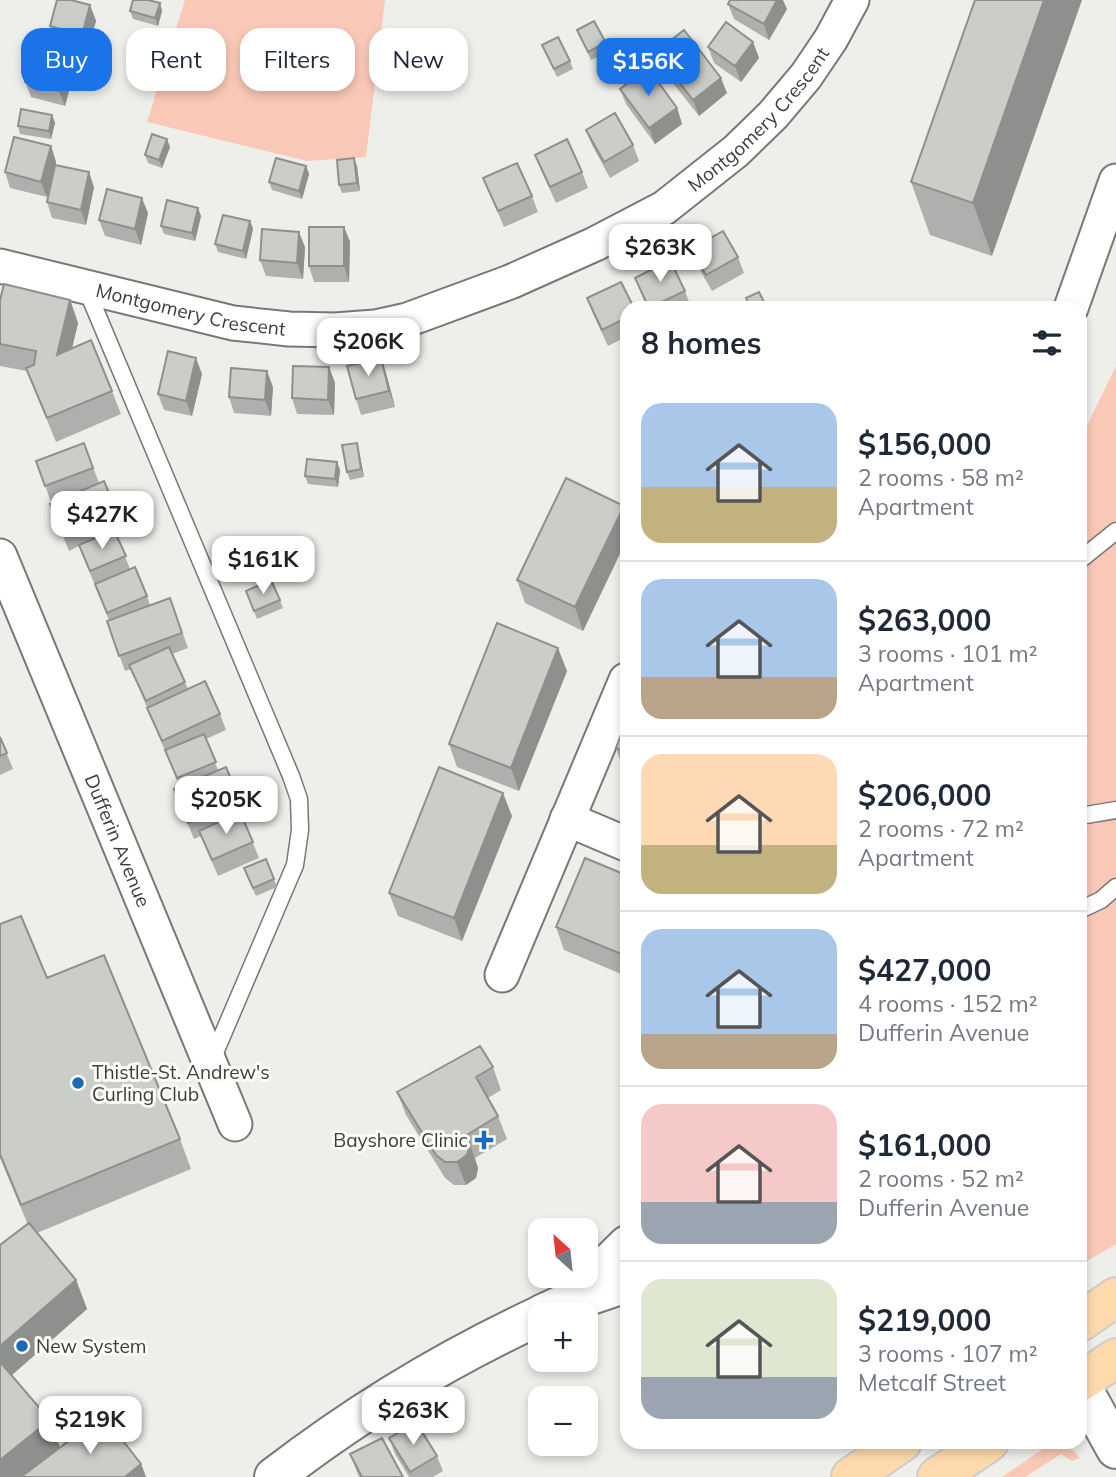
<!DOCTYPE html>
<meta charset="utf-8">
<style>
:root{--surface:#fff;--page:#f2f2f3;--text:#1f2937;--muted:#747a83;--line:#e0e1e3;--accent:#1a73e8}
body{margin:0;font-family:Mulish,sans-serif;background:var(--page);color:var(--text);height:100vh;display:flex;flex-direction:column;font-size:26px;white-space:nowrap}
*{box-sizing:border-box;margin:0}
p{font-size:23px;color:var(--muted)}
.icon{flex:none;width:38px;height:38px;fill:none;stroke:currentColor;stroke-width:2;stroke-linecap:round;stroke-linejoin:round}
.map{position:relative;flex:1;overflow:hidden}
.panel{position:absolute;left:620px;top:301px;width:467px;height:1148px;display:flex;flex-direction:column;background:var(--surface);border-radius:21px;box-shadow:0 4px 10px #0003}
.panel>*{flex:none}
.hud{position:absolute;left:21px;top:28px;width:494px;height:63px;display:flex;gap:14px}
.needle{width:46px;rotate:333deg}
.buttons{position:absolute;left:528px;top:1218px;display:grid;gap:14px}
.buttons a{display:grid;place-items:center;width:70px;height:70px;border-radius:14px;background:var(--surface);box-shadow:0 4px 10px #0003;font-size:35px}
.price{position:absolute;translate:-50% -60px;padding:0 16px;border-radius:14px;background:#fff;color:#222;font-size:23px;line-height:46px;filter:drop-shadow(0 2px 4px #0008)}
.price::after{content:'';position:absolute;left:50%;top:42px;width:21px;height:16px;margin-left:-10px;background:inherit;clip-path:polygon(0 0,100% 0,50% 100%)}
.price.current{background:var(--accent);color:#fff}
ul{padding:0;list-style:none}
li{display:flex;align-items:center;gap:21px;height:175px;padding:0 21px}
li+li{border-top:2px solid var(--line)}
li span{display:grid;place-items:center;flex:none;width:196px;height:140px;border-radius:21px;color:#555}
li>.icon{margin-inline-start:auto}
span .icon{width:84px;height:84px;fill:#fffc;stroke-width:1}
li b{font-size:30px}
h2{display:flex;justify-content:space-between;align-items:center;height:84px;padding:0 21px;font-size:30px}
.tag{padding:0 24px;border-radius:21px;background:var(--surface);box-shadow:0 4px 10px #0003;font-size:24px;line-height:63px}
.tag.current{background:var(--accent);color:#fff}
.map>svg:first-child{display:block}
.green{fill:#fac8b6}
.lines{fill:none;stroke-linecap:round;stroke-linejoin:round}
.service-casing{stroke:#787875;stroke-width:19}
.minor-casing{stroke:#787875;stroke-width:37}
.tertiary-casing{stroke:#787875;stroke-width:42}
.primary-casing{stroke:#ccc;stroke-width:42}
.service{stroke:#fff;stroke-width:16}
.minor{stroke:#fff;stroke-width:33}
.tertiary{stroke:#fff;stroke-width:38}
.primary{stroke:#fdd9ac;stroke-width:38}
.wall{fill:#afb0ad}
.shaded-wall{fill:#8e908d}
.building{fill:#cbcdc9;stroke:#8e908d;stroke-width:2}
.poi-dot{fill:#176bb9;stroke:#fcfbf7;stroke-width:2.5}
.labels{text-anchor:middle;stroke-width:6;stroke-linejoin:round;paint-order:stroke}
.street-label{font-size:19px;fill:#3c3c3a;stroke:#fcfbf7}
.poi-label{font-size:19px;fill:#3c3c3a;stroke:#fcfbf7;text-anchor:start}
</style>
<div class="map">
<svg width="1116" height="1477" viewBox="0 0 1116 1477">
<rect width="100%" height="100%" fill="#eeeeea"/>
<path class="green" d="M185 0H385L366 157 307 161 147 122Z
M1116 366V1244L1080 1265V440Z
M1056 1445 1073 1450 1080 1458 1072 1461 1061 1454 1025 1477H1002L1043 1449Z"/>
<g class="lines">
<g class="service-casing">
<path id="service" d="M86 288 291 776 299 799 300 830 295 865 211 1062
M1080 560 1116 531
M1080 816 1116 810
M1080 910 1101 900 1116 887"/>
</g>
<g class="minor-casing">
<g id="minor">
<path id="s1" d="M0 266 233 323 289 329 335 330 375 327 407 320 510 282 595 244 664 208 736 151 773 115 806 76 831 39 852 0"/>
<path d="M1071 308 1116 181"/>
<path id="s2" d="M0 556 235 1124"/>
<path d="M567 819 626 844"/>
<path d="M502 975 626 680"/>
<path d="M564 1304 626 1243"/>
</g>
</g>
<g class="tertiary-casing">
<path id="tertiary" d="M542 1314 564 1304 626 1283
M1080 1384 1116 1449
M274 1477C357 1413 446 1359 541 1315"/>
</g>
<g class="primary-casing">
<path id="primary" d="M1080 1322 1116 1297
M1080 1382 1116 1358
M851 1477 902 1442
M937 1477 989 1442"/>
</g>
<use href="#service" class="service"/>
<use href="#minor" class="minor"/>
<use href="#tertiary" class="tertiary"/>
<use href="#primary" class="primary"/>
</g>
<path class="wall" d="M975 0 992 256 930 235 911 182Z
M160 3 162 11 158 26 133 19 130 11Z
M728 4 787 9 769 40 734 19Z
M90 5 96 21 87 51 56 42 50 26Z
M577 30 606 43 609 51 591 60Z
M753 42 759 58 741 82 714 63 708 47Z
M542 45 570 61 573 69 557 77Z
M656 52 727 93 699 116 661 68Z
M66 64 72 80 65 106 31 97 25 82Z
M620 89 677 108 682 124 655 144 626 104Z
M52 115 55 123 51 139 20 134 18 126Z
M586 130 633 145 639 161 610 178 592 145Z
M51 146 56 162V165L94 187 86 225 52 218 47 202 51 182 47 197 10 188 5 172Z
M170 147 162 168 148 163 145 155Z
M535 155 582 172 588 188 556 203 541 170Z
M306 166 309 174 302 199 272 190 269 182Z
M357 166 360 191 342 193 339 185Z
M483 178 532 196 538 212 504 227Z
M148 213 141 245 105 236 99 220Z
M201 216 195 241 164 234 161 226Z
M250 221 253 229 246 259 218 252 215 244Z
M344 227 350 242 349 282H314L309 266Z
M305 247 303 279 266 276 260 260Z
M691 249 738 257 744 273 712 291 697 265Z
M635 278 685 291 691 307 689 308H647Z
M587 298 626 308V337L608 346 593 314Z
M0 300H70L78 323 72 348 112 391 121 414 56 442 27 371 0 366Z
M381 358 386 373 395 407 361 415 356 399Z
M329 367 335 383 334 415 297 414 292 398Z
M202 374 192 416 164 410 158 394Z
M273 387 271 416 234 413 229 397Z
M84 443 99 483 117 512 123 528 115 531 130 569 147 596 150 605 170 598 188 648 172 654 188 689 220 714 226 730 206 739 218 770 240 801 246 817 243 818 259 858 218 876 201 836 194 839 180 805 174 789 180 787 131 669 125 671 107 621 109 620 79 546 69 551 50 504 86 489 51 502 36 461Z
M359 451 364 477 350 480 347 472Z
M337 462 340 470 338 487 308 484 305 476Z
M624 506 626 514V541L583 631 525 603 517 580Z
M246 591 280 600 283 608 257 619Z
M567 671 519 791 457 767 449 744Z
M626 722V778L616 748Z
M0 737 13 769 0 775Z
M512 816 462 941 398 916 389 893Z
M626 875V976L564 950 556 927Z
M247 876 274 879 277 887 256 896Z
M0 924 47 978 180 1139 191 1169 37 1233 76 1280 87 1309 11 1375 60 1447 141 1464 146 1477H0L28 1225 0 1158Z
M493 1067 501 1090 488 1098 498 1116 507 1139 475 1158 478 1168 476 1178 466 1185H454L445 1178 406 1115 397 1092Z
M389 1438 437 1456 443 1471 433 1477H409L395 1454Z
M350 1454 403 1477H359Z"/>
<path class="shaded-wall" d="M777 0H783L787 9 769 40 764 24Z
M1044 0H1082L992 256 973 203Z
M160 3 162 11 158 26 155 18Z
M90 5 96 21 87 51 82 35Z
M753 42 759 58 741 82 735 66Z
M66 64 72 80 65 106 59 91Z
M721 78 727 93 699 116 693 100Z
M677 108 682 124 655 144 649 128Z
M52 115 55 123 51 139 49 131Z
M167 139 170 147 162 168 159 160Z
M51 146 56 162 47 197 41 182Z
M354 158 357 166 360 191 357 183Z
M306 166 309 174 302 199 299 191Z
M89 172 94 187 86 225 81 210Z
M142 198 148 213 141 245 135 229Z
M198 208 201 216 195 241 192 233Z
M250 221 253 229 246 259 243 251Z
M344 227 350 242 349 282 344 266Z
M299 232 305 247 303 279 297 263Z
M70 300 78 323 65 378 57 355Z
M196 358 202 374 192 416 186 401Z
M381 358 386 373 395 407 389 391Z
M329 367 335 383 334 415 328 400Z
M267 371 273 387 271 416 265 400Z
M357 443 359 451 364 477 361 469Z
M337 462 340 470 338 487 335 479Z
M624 506 626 514V541L583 631 575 607Z
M558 648 567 671 519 791 511 768Z
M503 793 512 816 462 941 454 918Z
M467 1135 478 1168 476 1178 466 1185 457 1162Z
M76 1280 87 1309 3 1383 0 1375V1346Z
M50 1420 61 1450 27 1477H0V1460Z
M141 1464 146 1477H125Z"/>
<path class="building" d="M57 0H71L90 5 82 35 50 26Z
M133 0H148L160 3 155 18 130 11Z
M730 0H777L764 24 728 4Z
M975 0H1044L973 203 911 182Z
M594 21 606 43 588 52 577 30Z
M726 22 753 42 735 66 708 47Z
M684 30 721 78 693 100 656 52Z
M558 37 570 61 554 69 542 45Z
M32 55 66 64 59 91 25 82Z
M648 68 677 108 649 128 620 89Z
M21 109 52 115 49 131 18 126Z
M615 113 633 145 604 162 586 130Z
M152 134 167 139 159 160 145 155Z
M14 137 51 146 41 182 5 172Z
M567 139 582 172 550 187 535 155Z
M276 158 306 166 299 191 269 182Z
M354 158 357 183 339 185 337 160Z
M517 163 532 196 498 211 483 178Z
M55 165 89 172 81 210 47 202Z
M107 189 142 198 135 229 99 220Z
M167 200 198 208 192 233 161 226Z
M223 215 250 221 243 251 215 244Z
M309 227H344V266H309Z
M262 229 299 232 297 263 260 260Z
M723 231 738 257 706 275 691 249Z
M670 260 685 291 649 308 635 278Z
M621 282 634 308H626V318L602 330 587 298Z
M4 284 70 300 57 355 91 340 112 391 47 418 26 368 34 365 36 351 0 344V300Z
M759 292 767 308H751L746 298Z
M168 351 196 358 186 401 158 394Z
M381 358 389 391 356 399 347 366Z
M293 366 329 367 328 400 292 398Z
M231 368 267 371 265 400 229 397Z
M84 443 93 468 45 486 36 461Z
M357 443 361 469 347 472 342 445Z
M307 459 337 462 335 479 305 476Z
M566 478 624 506 575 607 517 580Z
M104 481 117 512 63 535 50 504Z
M114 530 126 556 90 571 79 545Z
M135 567 147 596 107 613 95 584Z
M271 580 280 600 254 611 246 591Z
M170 598 182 633 119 656 107 621Z
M497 623 558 648 511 768 449 744Z
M169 647 185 682 146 701 129 665Z
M205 681 220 714 162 741 147 708Z
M626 722V752L616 748Z
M204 734 216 762 177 778 165 750Z
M0 737 7 753 0 756Z
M226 767 240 801 188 823 174 789Z
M439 767 503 793 454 918 389 893Z
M240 812 253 842 212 860 199 831Z
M585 858 626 875V956L556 927Z
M266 859 274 879 253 888 244 868Z
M21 916 47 978 104 955 180 1139 21 1205 0 1154V924Z
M480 1046 493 1067 476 1077 498 1116 467 1135 470 1145 467 1155 457 1162H445L436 1155 397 1092Z
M29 1223 76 1280 0 1346V1245Z
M0 1362 50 1420 0 1460Z
M103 1415 141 1464 125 1477H21Z
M416 1422 437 1456 410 1472 389 1438Z
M382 1438 403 1477H362L350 1454Z"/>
<g class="poi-dot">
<circle cx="78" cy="1083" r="7"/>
<path d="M480.5 1129.5h7v7h7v7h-7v7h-7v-7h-7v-7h7z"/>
<circle cx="22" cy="1346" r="7"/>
</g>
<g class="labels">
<g class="street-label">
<text dy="7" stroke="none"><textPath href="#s1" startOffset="826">Montgomery Crescent</textPath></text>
<text dy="7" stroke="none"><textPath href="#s1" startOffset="196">Montgomery Crescent</textPath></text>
<text dy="7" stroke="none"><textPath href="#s2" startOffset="308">Dufferin Avenue</textPath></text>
</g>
<g class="poi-label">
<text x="92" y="1079">Thistle-St. Andrew's<tspan x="92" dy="22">Curling Club</tspan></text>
<text x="468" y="1147" text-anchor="end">Bayshore Clinic</text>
<text x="36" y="1353">New System</text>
</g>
</g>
</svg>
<div class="buttons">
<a><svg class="needle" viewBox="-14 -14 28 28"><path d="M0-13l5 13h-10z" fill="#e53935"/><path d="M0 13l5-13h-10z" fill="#747a83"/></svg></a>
<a>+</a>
<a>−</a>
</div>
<b class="price current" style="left:648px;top:98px">$156K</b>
<b class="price" style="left:660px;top:284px">$263K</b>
<b class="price" style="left:368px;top:378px">$206K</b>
<b class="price" style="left:102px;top:551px">$427K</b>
<b class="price" style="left:263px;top:596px">$161K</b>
<b class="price" style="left:226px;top:836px">$205K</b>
<b class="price" style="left:413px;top:1447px">$263K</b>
<b class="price" style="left:90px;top:1456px">$219K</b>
<div class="hud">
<a class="tag current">Buy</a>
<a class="tag">Rent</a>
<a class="tag">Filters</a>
<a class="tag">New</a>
</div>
<section class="panel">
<h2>8 homes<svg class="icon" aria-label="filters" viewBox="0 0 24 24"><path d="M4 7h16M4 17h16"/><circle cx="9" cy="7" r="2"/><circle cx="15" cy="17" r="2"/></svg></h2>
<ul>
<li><span style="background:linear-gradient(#a9c7e8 60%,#c2b280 0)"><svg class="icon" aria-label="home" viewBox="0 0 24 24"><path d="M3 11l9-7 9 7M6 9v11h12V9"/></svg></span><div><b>$156,000</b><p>2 rooms · 58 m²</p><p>Apartment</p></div></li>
<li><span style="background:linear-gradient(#a9c7e8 70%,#b9a48a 0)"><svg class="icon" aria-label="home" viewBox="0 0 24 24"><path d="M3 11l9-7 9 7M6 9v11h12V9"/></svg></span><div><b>$263,000</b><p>3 rooms · 101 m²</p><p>Apartment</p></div></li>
<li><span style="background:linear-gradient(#ffd9b3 65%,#c2b280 0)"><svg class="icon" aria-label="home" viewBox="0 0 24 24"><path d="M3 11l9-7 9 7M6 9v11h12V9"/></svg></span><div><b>$206,000</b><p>2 rooms · 72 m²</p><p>Apartment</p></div></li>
<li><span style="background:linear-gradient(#a9c7e8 75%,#b9a48a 0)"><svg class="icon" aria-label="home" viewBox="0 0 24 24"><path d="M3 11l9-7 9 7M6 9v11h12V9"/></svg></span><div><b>$427,000</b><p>4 rooms · 152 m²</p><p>Dufferin Avenue</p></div></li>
<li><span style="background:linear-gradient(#f6c9c9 70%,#9aa5b1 0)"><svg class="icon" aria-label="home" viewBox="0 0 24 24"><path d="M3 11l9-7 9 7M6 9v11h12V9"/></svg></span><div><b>$161,000</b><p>2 rooms · 52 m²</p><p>Dufferin Avenue</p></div></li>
<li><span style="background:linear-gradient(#dfe7d0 70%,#9aa5b1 0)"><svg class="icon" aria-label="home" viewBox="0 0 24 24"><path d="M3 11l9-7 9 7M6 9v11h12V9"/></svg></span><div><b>$219,000</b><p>3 rooms · 107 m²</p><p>Metcalf Street</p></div></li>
</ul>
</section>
</div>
